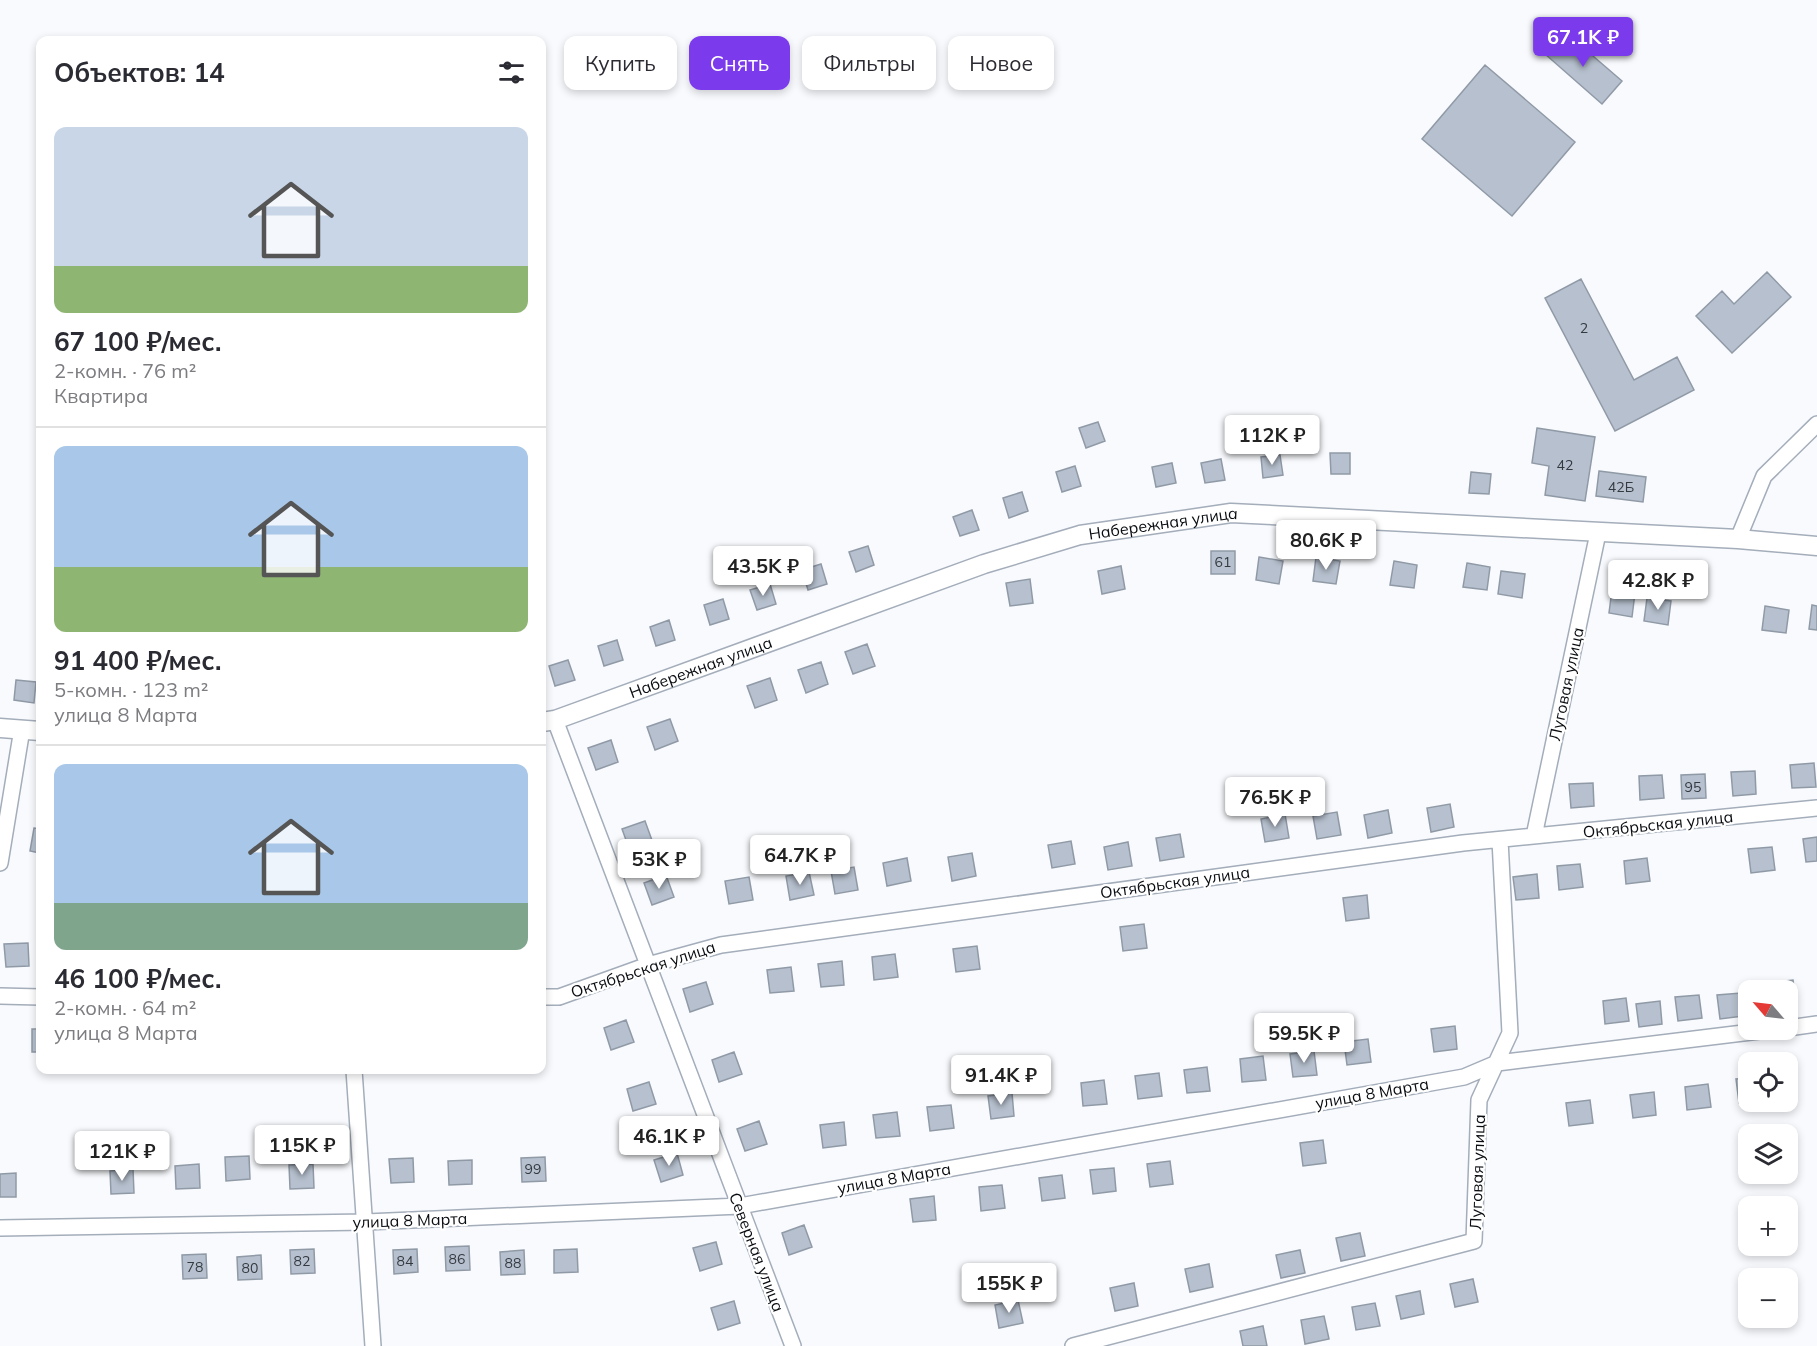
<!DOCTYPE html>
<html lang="ru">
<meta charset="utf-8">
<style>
:root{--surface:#fff;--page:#f7f7f7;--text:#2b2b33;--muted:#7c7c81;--line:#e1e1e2;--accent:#7c3aed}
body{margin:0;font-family:Mulish,sans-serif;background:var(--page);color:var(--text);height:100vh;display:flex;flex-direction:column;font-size:22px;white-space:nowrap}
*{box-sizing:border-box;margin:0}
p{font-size:20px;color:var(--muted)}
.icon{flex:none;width:33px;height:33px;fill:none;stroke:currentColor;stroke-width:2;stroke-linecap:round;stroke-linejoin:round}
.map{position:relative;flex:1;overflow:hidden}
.drawer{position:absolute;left:36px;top:36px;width:510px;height:1038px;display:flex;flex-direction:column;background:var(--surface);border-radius:12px;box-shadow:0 3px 9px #0003}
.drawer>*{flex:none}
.banner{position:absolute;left:564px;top:36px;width:570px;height:54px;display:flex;gap:12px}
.needle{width:39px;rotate:298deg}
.tools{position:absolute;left:1738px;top:980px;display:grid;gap:12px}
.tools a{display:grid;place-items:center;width:60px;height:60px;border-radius:12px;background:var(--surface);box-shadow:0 3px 9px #0003;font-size:30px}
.price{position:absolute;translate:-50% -51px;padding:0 14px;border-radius:6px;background:#fff;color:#222;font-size:20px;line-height:39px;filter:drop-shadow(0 2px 3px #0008)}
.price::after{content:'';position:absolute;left:50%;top:36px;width:18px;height:14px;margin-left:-9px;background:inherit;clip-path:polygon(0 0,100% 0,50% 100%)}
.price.current{background:var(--accent);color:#fff}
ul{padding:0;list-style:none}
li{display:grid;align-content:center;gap:12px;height:318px;padding:0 18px}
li+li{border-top:2px solid var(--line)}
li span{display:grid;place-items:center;height:186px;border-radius:12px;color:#555}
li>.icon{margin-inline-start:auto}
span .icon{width:108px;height:108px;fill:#fffc;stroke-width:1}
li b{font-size:26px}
h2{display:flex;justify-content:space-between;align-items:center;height:72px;padding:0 18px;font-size:26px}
.tag{padding:0 21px;border-radius:12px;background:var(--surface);box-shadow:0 3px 9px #0003;font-size:21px;line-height:54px}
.tag.current{background:var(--accent);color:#fff}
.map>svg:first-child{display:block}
.building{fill:#b6c0ce;stroke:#909aa7;stroke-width:1.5}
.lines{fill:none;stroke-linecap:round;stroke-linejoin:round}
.minor-casing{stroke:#a4adba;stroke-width:18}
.tertiary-casing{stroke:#a4adba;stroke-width:21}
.minor{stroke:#fff;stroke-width:15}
.tertiary{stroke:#fff;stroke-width:18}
.labels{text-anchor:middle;stroke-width:4.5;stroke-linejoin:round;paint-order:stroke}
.number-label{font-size:14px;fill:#343940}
.street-label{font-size:16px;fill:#090c10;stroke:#fff}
</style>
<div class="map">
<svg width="1817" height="1346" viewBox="0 0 1817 1346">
<rect width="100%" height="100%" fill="#f8fafd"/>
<path class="building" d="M1564 31 1622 81 1602 104 1545 54Z
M1485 65 1575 142 1512 216 1422 139Z
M1767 272 1791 297 1732 353 1696 316 1722 291 1734 304Z
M1581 279 1634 380 1677 357 1694 390 1615 431 1545 298Z
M1098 422 1105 441 1086 448 1079 428Z
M1537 428 1595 437 1585 501 1545 495 1549 466 1532 463Z
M1330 453H1350V474H1331Z
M1280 455 1283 475 1263 478 1261 457Z
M1221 459 1225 480 1205 483 1201 463Z
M1172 463 1176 483 1156 487 1152 467Z
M1075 466 1081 486 1062 492 1056 472Z
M1599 471 1646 477 1643 502 1596 496Z
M1471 472 1491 474 1489 494 1469 493Z
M1022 492 1028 511 1009 518 1003 498Z
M972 510 979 530 960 536 953 517Z
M868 546 874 565 856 572 849 552Z
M1211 551H1235V574H1211Z
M1259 557 1283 561 1279 584 1256 580Z
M1316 557 1340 561 1336 584 1313 581Z
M1394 561 1417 565 1414 588 1390 585Z
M1467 563 1490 567 1487 590 1463 587Z
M821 564 827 584 808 590 802 570Z
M1121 566 1125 589 1102 594 1098 571Z
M1501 571 1525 574 1522 598 1498 594Z
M1030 579 1033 603 1010 606 1006 583Z
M770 584 776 604 757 610 750 590Z
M1612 590 1635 593 1632 617 1609 613Z
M1647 598 1671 601 1668 625 1644 621Z
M723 599 729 619 710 625 704 605Z
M1812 605 1817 606V630L1809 629Z
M1765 606 1789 610 1786 633 1762 630Z
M669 620 675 640 656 646 650 627Z
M617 640 623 660 604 666 598 646Z
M867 644 875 666 853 674 845 652Z
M568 660 575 680 555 686 549 666Z
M821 662 828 684 806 693 798 670Z
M770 678 777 700 755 708 747 686Z
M16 680 36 682 34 703 14 700Z
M670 719 678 741 655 750 647 727Z
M611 740 618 762 596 770 588 748Z
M1814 763 1816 787 1792 788 1790 765Z
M1755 771 1756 794 1733 796 1731 772Z
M1705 774 1706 798 1682 799 1681 775Z
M1662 775 1664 798 1640 800 1639 776Z
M1593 783 1594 806 1571 808 1569 784Z
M1450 804 1454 827 1431 832 1427 808Z
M1388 810 1392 833 1368 838 1364 815Z
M1337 812 1341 835 1317 839 1313 816Z
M1285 814 1289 838 1265 842 1261 819Z
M645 821 653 843 630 851 622 829Z
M34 828 40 829V853L30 851Z
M1180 834 1184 857 1160 861 1156 838Z
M1817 837V861L1806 862 1803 839Z
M1071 841 1075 864 1052 868 1048 845Z
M1128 842 1132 866 1108 870 1104 847Z
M1772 847 1775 870 1751 873 1748 849Z
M972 853 976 876 952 881 948 857Z
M907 858 911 881 887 886 883 863Z
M1647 858 1650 881 1626 884 1624 861Z
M1580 864 1583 887 1559 890 1557 866Z
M854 867 858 890 835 894 831 871Z
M809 872 814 895 790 900 786 876Z
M1537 874 1539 898 1516 900 1513 877Z
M666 875 674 897 652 905 644 883Z
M749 877 753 900 729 904 725 881Z
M1367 895 1369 918 1346 921 1343 898Z
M1144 924 1147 948 1123 951 1120 927Z
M28 943 29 966 6 967 4 944Z
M977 946 980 969 956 972 953 949Z
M895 954 898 977 874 980 872 957Z
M842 961 844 985 821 987 818 964Z
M791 967 794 991 770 993 767 970Z
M1793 980 1796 1004 1788 1005V990H1770L1769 983Z
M706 982 713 1004 690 1012 683 989Z
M1741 993 1743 1016 1720 1019 1717 995Z
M1699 995 1702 1018 1678 1021 1675 997Z
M1626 998 1629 1021 1605 1024 1603 1001Z
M1660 1001 1662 1024 1639 1027 1636 1004Z
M626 1020 634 1042 611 1050 604 1028Z
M1455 1026 1457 1049 1434 1052 1431 1029Z
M32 1029H40V1052H32Z
M1368 1039 1371 1062 1347 1065 1344 1042Z
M1314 1051 1317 1075 1293 1077 1290 1054Z
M734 1052 742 1074 719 1082 712 1060Z
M1263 1056 1266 1080 1242 1082 1240 1059Z
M1207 1067 1210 1091 1187 1093 1184 1070Z
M1159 1073 1162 1096 1138 1099 1135 1076Z
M1749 1078V1101H1752L1739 1103 1736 1079Z
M1104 1080 1107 1104 1083 1106 1081 1083Z
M649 1082 656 1104 633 1111 627 1089Z
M1708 1084 1711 1107 1687 1110 1685 1087Z
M1654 1092 1656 1115 1633 1118 1630 1095Z
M1012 1093 1014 1116 991 1119 988 1096Z
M1590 1100 1593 1123 1569 1126 1566 1103Z
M951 1105 954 1128 930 1131 927 1107Z
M897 1112 900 1136 876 1138 873 1115Z
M759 1121 767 1144 745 1151 737 1129Z
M844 1122 846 1145 823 1148 820 1125Z
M1323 1140 1326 1163 1303 1166 1300 1143Z
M677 1153 683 1175 661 1182 654 1160Z
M249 1156 250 1179 226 1181 225 1157Z
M545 1157 546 1181 522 1182 521 1158Z
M413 1158 414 1182 391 1183 389 1159Z
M472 1160V1184L449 1185 448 1161Z
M1170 1161 1173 1184 1150 1187 1147 1164Z
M199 1164 200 1188 176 1189 175 1166Z
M313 1164 314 1188 290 1189 289 1165Z
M1114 1168 1116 1191 1093 1194 1090 1170Z
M133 1169 134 1193 111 1194 110 1171Z
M16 1173V1197H0V1174Z
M1062 1175 1065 1198 1042 1201 1039 1178Z
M1002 1185 1005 1208 981 1211 979 1187Z
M934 1196 936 1220 913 1222 910 1199Z
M804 1225 812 1247 789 1255 782 1233Z
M1360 1233 1365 1256 1341 1261 1336 1238Z
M716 1242 722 1264 700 1271 693 1248Z
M469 1246 470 1270 446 1271 445 1247Z
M314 1249 315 1273 291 1274 290 1250Z
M417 1249 418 1272 394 1274 393 1250Z
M577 1249 578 1272 554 1273V1250Z
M524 1250 525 1274 501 1275 500 1252Z
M1300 1250 1305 1273 1281 1278 1276 1255Z
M206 1254 207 1278 183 1279 182 1255Z
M261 1255 262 1279 238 1280 237 1257Z
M1209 1264 1213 1287 1190 1292 1185 1269Z
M1473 1279 1478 1302 1455 1307 1450 1284Z
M1134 1283 1138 1306 1115 1311 1110 1288Z
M1420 1291 1424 1314 1401 1319 1396 1296Z
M1018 1300 1023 1323 999 1328 995 1305Z
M734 1301 740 1323 718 1330 711 1308Z
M1375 1303 1380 1326 1356 1330 1352 1307Z
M1324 1316 1329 1339 1305 1344 1301 1320Z
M1263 1326 1267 1346H1243L1240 1331Z"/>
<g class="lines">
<g class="minor-casing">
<path id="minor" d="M1738 539 1764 476 1817 424
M555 720 793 1346
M1534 836 1598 533
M0 863 22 729
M0 996 40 997
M542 997H559L648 965 721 945 1463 843 1817 808
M1788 1028 1817 1024
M354 1070 373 1346
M0 1228 366 1222 740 1206 1464 1077 1497 1063 1776 1029
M1073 1346 1474 1241 1479 1100 1510 1033 1500 840"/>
</g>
<g class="tertiary-casing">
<g id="tertiary">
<path id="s1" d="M542 722 555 720 984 564 1080 535 1231 513 1738 539 1817 546"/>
<path d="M0 728 40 731"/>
</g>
</g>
<use href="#minor" class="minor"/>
<use href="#tertiary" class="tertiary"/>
</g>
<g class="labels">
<g class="number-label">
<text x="1584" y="333">2</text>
<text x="1565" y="470">42</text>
<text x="1621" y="492">42Б</text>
<text x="1223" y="567">61</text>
<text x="1693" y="792">95</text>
<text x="533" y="1174">99</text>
<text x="457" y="1264">86</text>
<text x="302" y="1266">82</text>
<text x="405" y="1266">84</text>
<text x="513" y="1268">88</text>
<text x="195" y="1272">78</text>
<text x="250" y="1273">80</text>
</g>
<g class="street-label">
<text dy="6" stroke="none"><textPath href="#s1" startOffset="654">Набережная улица</textPath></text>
<text dy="6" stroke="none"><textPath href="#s1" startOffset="168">Набережная улица</textPath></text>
<text transform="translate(1566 684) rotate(-78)" y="6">Луговая улица</text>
<text transform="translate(1658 824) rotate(-6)" y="6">Октябрьская улица</text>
<text transform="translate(1175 882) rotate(-8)" y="6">Октябрьская улица</text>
<text transform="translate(643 969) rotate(-18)" y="6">Октябрьская улица</text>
<text transform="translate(1372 1093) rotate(-10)" y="6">улица 8 Марта</text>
<text transform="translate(1477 1172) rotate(-88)" y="6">Луговая улица</text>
<text transform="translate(894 1178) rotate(-10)" y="6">улица 8 Марта</text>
<text transform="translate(410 1220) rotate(-2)" y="6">улица 8 Марта</text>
<text transform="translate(757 1252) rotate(69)" y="6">Северная улица</text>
</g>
</g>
</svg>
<div class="tools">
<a><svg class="needle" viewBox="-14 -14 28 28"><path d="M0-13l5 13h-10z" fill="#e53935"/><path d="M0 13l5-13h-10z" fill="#7c7c81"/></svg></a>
<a><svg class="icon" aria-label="locate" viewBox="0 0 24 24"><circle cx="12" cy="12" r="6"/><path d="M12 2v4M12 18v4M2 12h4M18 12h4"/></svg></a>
<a><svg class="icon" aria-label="layers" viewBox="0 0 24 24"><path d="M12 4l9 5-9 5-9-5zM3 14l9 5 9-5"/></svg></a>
<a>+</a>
<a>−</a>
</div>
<b class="price current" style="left:1583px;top:68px">67.1K ₽</b>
<b class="price" style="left:1272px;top:466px">112K ₽</b>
<b class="price" style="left:1326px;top:571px">80.6K ₽</b>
<b class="price" style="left:763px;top:597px">43.5K ₽</b>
<b class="price" style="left:1658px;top:611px">42.8K ₽</b>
<b class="price" style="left:1275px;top:828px">76.5K ₽</b>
<b class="price" style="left:800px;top:886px">64.7K ₽</b>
<b class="price" style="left:659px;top:890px">53K ₽</b>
<b class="price" style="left:1304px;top:1064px">59.5K ₽</b>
<b class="price" style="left:1001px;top:1106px">91.4K ₽</b>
<b class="price" style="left:669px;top:1167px">46.1K ₽</b>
<b class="price" style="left:302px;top:1176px">115K ₽</b>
<b class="price" style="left:122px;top:1182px">121K ₽</b>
<b class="price" style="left:1009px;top:1314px">155K ₽</b>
<div class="banner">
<a class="tag">Купить</a>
<a class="tag current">Снять</a>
<a class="tag">Фильтры</a>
<a class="tag">Новое</a>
</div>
<section class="drawer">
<h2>Объектов: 14<svg class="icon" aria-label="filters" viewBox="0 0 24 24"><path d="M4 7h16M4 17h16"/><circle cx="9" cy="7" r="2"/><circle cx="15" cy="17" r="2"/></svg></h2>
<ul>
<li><span style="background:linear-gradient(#c9d6e8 75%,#8fb573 0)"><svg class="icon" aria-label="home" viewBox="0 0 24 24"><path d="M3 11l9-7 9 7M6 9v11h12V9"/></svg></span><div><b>67 100 ₽/мес.</b><p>2-комн. · 76 m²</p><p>Квартира</p></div></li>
<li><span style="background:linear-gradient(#a9c7e8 65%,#8fb573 0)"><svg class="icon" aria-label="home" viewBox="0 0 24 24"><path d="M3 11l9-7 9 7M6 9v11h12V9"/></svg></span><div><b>91 400 ₽/мес.</b><p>5-комн. · 123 m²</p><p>улица 8 Марта</p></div></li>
<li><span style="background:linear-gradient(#a9c7e8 75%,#7fa58c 0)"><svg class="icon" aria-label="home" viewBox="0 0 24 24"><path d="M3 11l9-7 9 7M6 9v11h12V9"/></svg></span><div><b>46 100 ₽/мес.</b><p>2-комн. · 64 m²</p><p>улица 8 Марта</p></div></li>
</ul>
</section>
</div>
